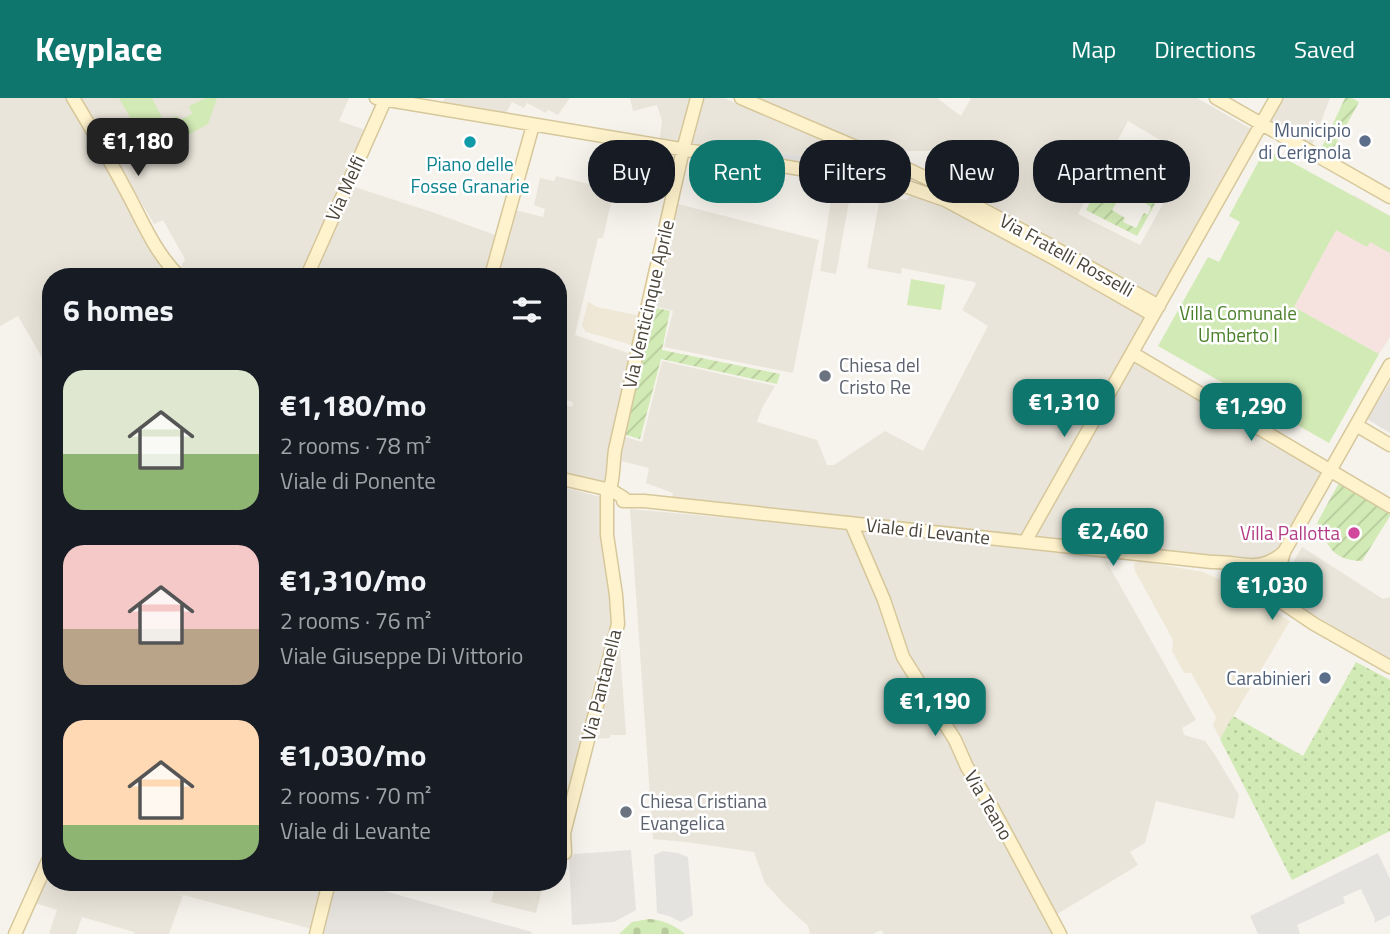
<!DOCTYPE html>
<meta charset="utf-8">
<style>
:root{--surface:#171b24;--page:#20242c;--text:#f1f3f6;--muted:#9ea1a6;--accent:#0f766e}
body{margin:0;font-family:"Titillium Web",sans-serif;background:var(--page);color:var(--text);height:100vh;display:flex;flex-direction:column;font-size:26px;white-space:nowrap}
*{box-sizing:border-box;margin:0}
p{font-size:23px;color:var(--muted)}
.icon{flex:none;width:38px;height:38px;fill:none;stroke:currentColor;stroke-width:2;stroke-linecap:round;stroke-linejoin:round}
.map{position:relative;flex:1;overflow:hidden}
.side{position:absolute;left:42px;top:170px;width:525px;height:623px;display:flex;flex-direction:column;background:var(--surface);border-radius:28px;box-shadow:0 7px 28px #0002}
.side>*{flex:none}
.guide{position:absolute;left:588px;top:42px;width:665px;height:63px;display:flex;gap:14px}
.price{position:absolute;translate:-50% -60px;padding:0 16px;border-radius:14px;background:var(--accent);color:#fff;font-size:23px;line-height:46px;filter:drop-shadow(0 2px 4px #0008)}
.price::after{content:'';position:absolute;left:50%;top:42px;width:21px;height:16px;margin-left:-10px;background:inherit;clip-path:polygon(0 0,100% 0,50% 100%)}
.price.current{background:#222;color:#fff}
ul{padding:0;list-style:none}
li{display:flex;align-items:center;gap:21px;height:175px;padding:0 21px}
li span{display:grid;place-items:center;flex:none;width:196px;height:140px;border-radius:21px;color:#555}
li>.icon{margin-inline-start:auto}
span .icon{width:84px;height:84px;fill:#fffc;stroke-width:1}
li b{font-size:30px}
h2{display:flex;justify-content:space-between;align-items:center;height:84px;padding:0 21px;font-size:30px}
.pill{padding:0 24px;border-radius:28px;background:var(--surface);box-shadow:0 7px 28px #0002;font-size:24px;line-height:63px}
.pill.current{background:var(--accent);color:#fff}
header{display:flex;align-items:center;gap:42px;box-sizing:border-box;height:98px;padding:0 35px;background:var(--accent);color:#fff}
header strong{font-size:33px}
nav{display:flex;gap:38px;margin-inline-start:auto;font-size:24px}
.map>svg:first-child{display:block}
.residential{fill:#eae5da;fill-rule:evenodd}
.industrial{fill:#e6e2dd}
.education{fill:#efe8d6}
.medical{fill:#f6e3e0}
.grass{fill:url(#grass-dots)}
.cemetery{fill:url(#cemetery-stones)}
.park{fill:#d2eab5}
.garden{fill:url(#garden-furrows)}
.parking{fill:#e5e3e0}
.lines{fill:none;stroke-linecap:round;stroke-linejoin:round}
.secondary-casing{stroke:#d6c79b;stroke-width:15}
.secondary{stroke:#fff3cd;stroke-width:12}
.service-dot{fill:#5c6f8a;stroke:#fff;stroke-width:2.5}
.culture-dot{fill:#0f9aa8;stroke:#fff;stroke-width:2.5}
.worship-dot{fill:#6b7280;stroke:#fff;stroke-width:2.5}
.hotel-dot{fill:#d1479c;stroke:#fff;stroke-width:2.5}
.labels{text-anchor:middle;stroke-width:5;stroke-linejoin:round;paint-order:stroke}
.service-label{font-size:19px;fill:#4e5e75;stroke:#fff;text-anchor:end}
.culture-label{font-size:19px;fill:#0d838f;stroke:#fff}
.street-label{font-size:19px;fill:#4b4439;stroke:#fff}
.park-label{font-size:19px;fill:#4a7f2a;stroke:#fff}
.worship-label{font-size:19px;fill:#5b616d;stroke:#fff;text-anchor:start}
.hotel-label{font-size:19px;fill:#b23c85;stroke:#fff;text-anchor:end}
</style>
<header>
<strong>Keyplace</strong>
<nav><a>Map</a><a>Directions</a><a>Saved</a></nav>
</header>
<div class="map">
<svg width="1390" height="836" viewBox="0 0 1390 836">
<defs>
<pattern id="grass-dots" width="8" height="8" patternUnits="userSpaceOnUse" patternTransform="scale(1.75)"><rect width="8" height="8" fill="#d2eab5"/><path d="M2 2h.1M6 6h.1" fill="none" stroke="#b6ca9c" stroke-width="1.8" stroke-linecap="round"/></pattern>
<pattern id="cemetery-stones" width="16" height="16" patternUnits="userSpaceOnUse" patternTransform="scale(1.75)"><rect width="16" height="16" fill="#d2eab5"/><path d="M2 7V4a2 2 0 0 1 4 0v3zM10 15v-3a2 2 0 0 1 4 0v3z" fill="#b6ca9c"/></pattern>
<pattern id="garden-furrows" width="10" height="10" patternUnits="userSpaceOnUse" patternTransform="scale(1.75)"><rect width="10" height="10" fill="#d2eab5"/><path d="M-1 1l2-2M0 10L10 0M9 11l2-2" fill="none" stroke="#b6ca9c"/></pattern>
</defs>
<rect width="100%" height="100%" fill="#f6f3ec"/>
<path class="residential" d="M0 0H66L167 178H51V275L18 218 0 228Z
M80 0H349L339 23 366 32 345 86 429 113 498 138 488 178H185L179 173 185 161 163 122 154 126Z
M445 0H570L558 17 548 12 546 15 527 5 524 10 512 4 504 19 439 10Z
M630 0H695L682 50 659 47 662 23 657 7 633 13Z
M701 0H724L821 42 814 60 753 50 747 62 686 51Z
M752 0H937L961 18 971 0H1197L1253 32 1158 204 936 82 942 53H899L895 58ZM1128 23 1162 43 1135 87 1164 104 1140 147 1078 116Z
M1279 0H1330L1311 50 1265 25Z
M556 78 614 92 603 140H598L575 237 634 257 604 387 558 377V305L572 309 573 304 558 300V178H494L511 111 543 119 545 111 534 107 540 80 554 83Z
M832 95 850 98 836 176 820 173Z
M885 98 906 102 910 98 948 107 1149 218 1023 440 672 402 673 395 646 385 649 370 617 362 622 338 642 344 662 263 775 288 762 310 757 324 817 342 827 367H834L885 333 923 353 988 228 962 212 976 186 974 184 902 170 901 176 867 170 880 99Z
M674 105 819 142 793 275 664 249 673 213 651 207Z
M1133 259 1325 374 1279 455 1269 460 1257 461 1142 452 1033 441Z
M558 388 601 399 614 527 558 735Z
M630 411 848 431 880 502 1054 836H884L881 832 873 836H810L808 828 784 806 765 785 754 754 686 744 653 741Z
M856 434 1104 459 1196 622 1182 630 1184 637 1205 643 1215 657 1239 697 1234 721 1156 703 1145 745 1130 754 1138 767 1054 818 912 571Z
M1302 449 1383 501 1390 499V562L1289 502 1284 480Z
M612 550 620 551 626 637H610V640L595 641V638L600 637V632H591Z
M51 772V784H323L312 831 183 797 169 836H134V834L82 819 76 836H52L49 835 57 812 35 805Z
M496 784H544L536 815 491 804Z"/>
<path class="industrial" d="M1390 284V335L1367 321Z
M631 752 636 812 614 824 572 827 569 760 574 756Z
M334 784H352L532 834 531 836H320Z"/>
<path class="education" d="M588 204 597 209 641 218 636 244 632 247 586 234 582 228Z
M1140 463 1203 474 1226 484 1290 523 1220 641 1213 627 1216 619 1191 575H1184L1172 553 1173 542 1135 473 1134 466Z"/>
<path class="medical" d="M1354 97 1390 118V239L1379 256 1294 209Z"/>
<path class="grass" d="M1356 564 1390 582V733L1292 782 1220 641 1233 618 1303 658Z"/>
<path class="cemetery" d="M649 821C663 822 674 827 685 836H619L632 824Z"/>
<path class="park" d="M119 0H152L164 24 177 18 180 22 192 16 189 8 206 0H217L208 26 175 44 138 34Z
M1275 55 1390 118V155L1370 144 1367 149 1336 132 1294 209 1379 256 1329 345 1158 248 1208 159 1219 164 1240 124 1229 118 1261 59 1270 63Z
M911 181 945 187 941 212 907 207Z"/>
<path class="garden" d="M1345 0H1352L1359 4 1332 53 1322 49Z
M1104 78 1125 90 1123 94 1118 91 1116 94 1121 97 1112 112 1125 120 1123 124 1136 130 1144 115 1148 117 1151 109 1145 105 1147 102 1155 106 1137 138 1086 112Z
M648 208 670 213 662 252 780 276 777 286 661 261 640 341 619 335Z
M1340 383 1390 413V418L1362 463C1332 462 1329 449 1317 425Z"/>
<path class="parking" d="M822 39 870 62 863 78 756 58 758 51 814 60Z
M663 753 678 755 688 759 693 817 681 824 669 818 657 815 654 757Z
M1378 755 1390 781V817L1374 825 1375 821 1361 791 1343 799 1345 805 1297 827 1300 836H1258L1250 818Z"/>
<g class="lines">
<g class="secondary-casing">
<path id="secondary" d="M73 0C93 33 112 66 130 100 144 127 157 157 179 178
M376 0 836 77C848 79 864 79 875 84 881 87 878 88 885 90 899 93 905 79 901 68
M741 0 884 61 894 62 901 68 951 92 982 111 1046 145 1159 208
M1216 0 1390 99
M877 84C872 75 875 66 884 61
M899 86 945 102 1055 161 1153 217
M307 178 386 0
M491 178 533 27
M1132 255 1390 408
M1356 327 1390 347
M558 380 606 391 608 390 624 400
M610 391C614 378 613 366 615 352L683 52 697 0
M623 403H644L1212 464C1242 463 1258 477 1284 454
M851 425 884 502 903 559 955 642 967 669 993 711 1060 836
M1025 444 1276 0
M1272 478 1271 488 1273 494 1280 503 1314 526 1390 569
M1259 486C1273 486 1281 467 1284 454L1390 267
M565 755 564 735 618 526 616 497 607 437V394
M15 836 51 756
M316 836 329 784"/>
</g>
<use href="#secondary" class="secondary"/>
</g>
<g class="service-dot">
<circle cx="1365" cy="43" r="7"/>
<circle cx="1325" cy="580" r="7"/>
</g>
<circle class="culture-dot" cx="470" cy="44" r="7"/>
<g class="worship-dot">
<circle cx="825" cy="278" r="7"/>
<circle cx="626" cy="714" r="7"/>
</g>
<circle class="hotel-dot" cx="1354" cy="435" r="7"/>
<g class="labels">
<g class="service-label">
<text x="1351" y="39">Municipio<tspan x="1351" dy="22">di Cerignola</tspan></text>
<text x="1311" y="587">Carabinieri</text>
</g>
<g class="culture-label">
<text x="470" y="73">Piano delle<tspan x="470" dy="22">Fosse Granarie</tspan></text>
</g>
<g class="street-label">
<text transform="translate(345 90) rotate(-66)" y="7">Via Melfi</text>
<text transform="translate(1067 157) rotate(29)" y="7">Via Fratelli Rosselli</text>
<text transform="translate(648 206) rotate(-77)" y="7">Via Venticinque Aprile</text>
<text transform="translate(928 433) rotate(6)" y="7">Viale di Levante</text>
<text transform="translate(601 587) rotate(-76)" y="7">Via Pantanella</text>
<text transform="translate(989 707) rotate(60)" y="7">Via Teano</text>
</g>
<g class="park-label">
<text x="1238" y="222">Villa Comunale<tspan x="1238" dy="22">Umberto I</tspan></text>
</g>
<g class="worship-label">
<text x="839" y="274">Chiesa del<tspan x="839" dy="22">Cristo Re</tspan></text>
<text x="640" y="710">Chiesa Cristiana<tspan x="640" dy="22">Evangelica</tspan></text>
</g>
<g class="hotel-label">
<text x="1340" y="442">Villa Pallotta</text>
</g>
</g>
</svg>
<b class="price current" style="left:138px;top:80px">€1,180</b>
<b class="price" style="left:1064px;top:341px">€1,310</b>
<b class="price" style="left:1251px;top:345px">€1,290</b>
<b class="price" style="left:1113px;top:470px">€2,460</b>
<b class="price" style="left:1272px;top:524px">€1,030</b>
<b class="price" style="left:935px;top:640px">€1,190</b>
<div class="guide">
<a class="pill">Buy</a>
<a class="pill current">Rent</a>
<a class="pill">Filters</a>
<a class="pill">New</a>
<a class="pill">Apartment</a>
</div>
<section class="side">
<h2>6 homes<svg class="icon" aria-label="filters" viewBox="0 0 24 24"><path d="M4 7h16M4 17h16"/><circle cx="9" cy="7" r="2"/><circle cx="15" cy="17" r="2"/></svg></h2>
<ul>
<li><span style="background:linear-gradient(#dfe7d0 60%,#8fb573 0)"><svg class="icon" aria-label="home" viewBox="0 0 24 24"><path d="M3 11l9-7 9 7M6 9v11h12V9"/></svg></span><div><b>€1,180/mo</b><p>2 rooms · 78 m²</p><p>Viale di Ponente</p></div></li>
<li><span style="background:linear-gradient(#f6c9c9 60%,#b9a48a 0)"><svg class="icon" aria-label="home" viewBox="0 0 24 24"><path d="M3 11l9-7 9 7M6 9v11h12V9"/></svg></span><div><b>€1,310/mo</b><p>2 rooms · 76 m²</p><p>Viale Giuseppe Di Vittorio</p></div></li>
<li><span style="background:linear-gradient(#ffd9b3 75%,#8fb573 0)"><svg class="icon" aria-label="home" viewBox="0 0 24 24"><path d="M3 11l9-7 9 7M6 9v11h12V9"/></svg></span><div><b>€1,030/mo</b><p>2 rooms · 70 m²</p><p>Viale di Levante</p></div></li>
</ul>
</section>
</div>
